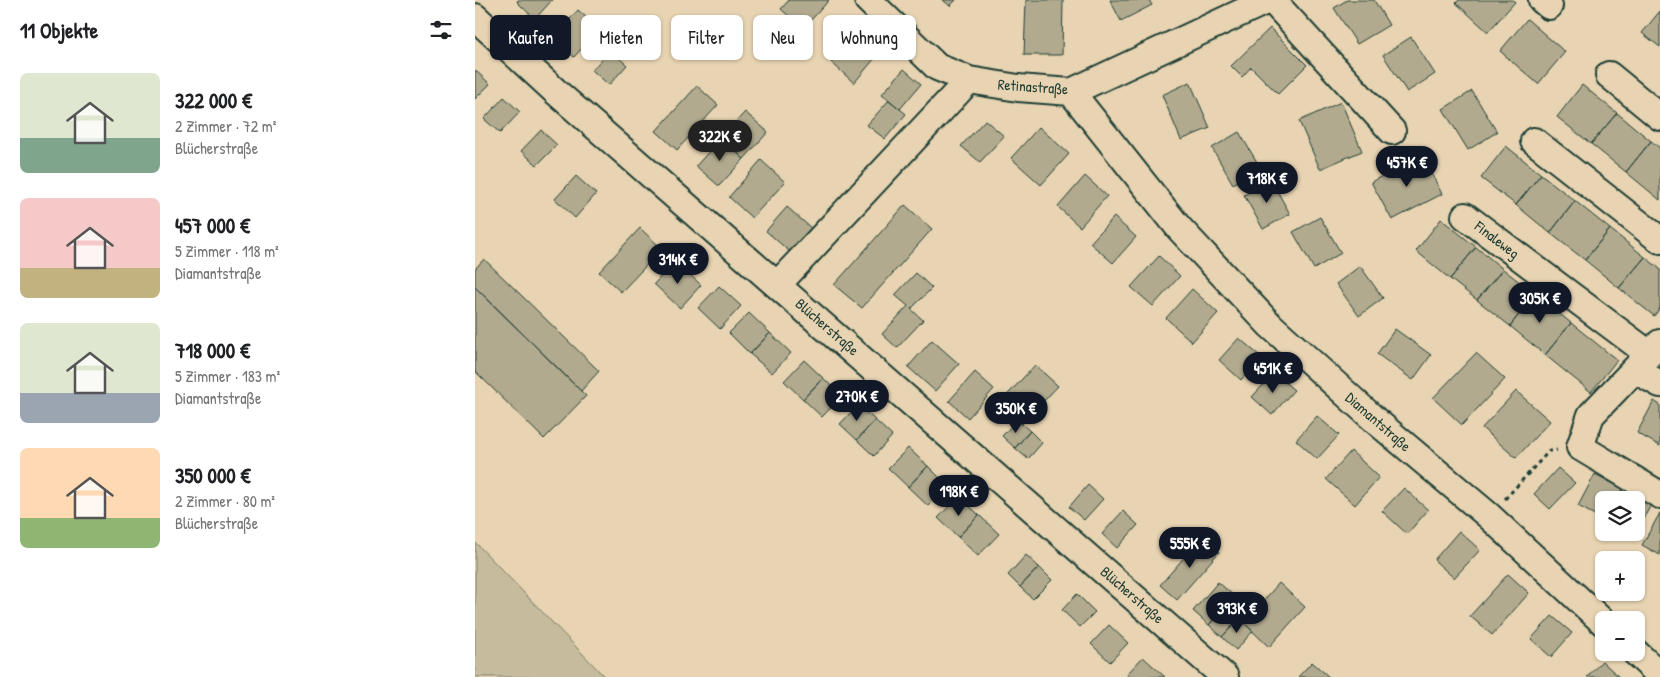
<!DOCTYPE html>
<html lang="de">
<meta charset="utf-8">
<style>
:root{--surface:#fff;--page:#f6f6f6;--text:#202124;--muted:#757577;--accent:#111827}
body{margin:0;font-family:"Patrick Hand",sans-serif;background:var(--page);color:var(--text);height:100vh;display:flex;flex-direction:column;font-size:19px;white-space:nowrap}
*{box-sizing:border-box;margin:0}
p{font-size:16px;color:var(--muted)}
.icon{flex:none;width:28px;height:28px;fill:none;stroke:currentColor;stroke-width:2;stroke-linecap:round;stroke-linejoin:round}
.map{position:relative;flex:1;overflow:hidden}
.side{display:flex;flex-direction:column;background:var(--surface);width:475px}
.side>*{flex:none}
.guide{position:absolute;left:15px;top:15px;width:475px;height:45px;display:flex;gap:10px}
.tools{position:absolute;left:1120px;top:491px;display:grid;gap:10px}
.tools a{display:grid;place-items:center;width:50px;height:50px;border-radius:8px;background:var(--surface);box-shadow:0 1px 4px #0004;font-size:25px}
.price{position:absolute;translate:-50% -42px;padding:0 11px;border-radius:18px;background:var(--accent);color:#fff;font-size:16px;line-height:32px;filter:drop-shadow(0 1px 2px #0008)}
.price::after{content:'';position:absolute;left:50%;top:30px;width:15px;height:11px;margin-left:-8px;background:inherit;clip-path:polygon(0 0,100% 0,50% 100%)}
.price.on{background:#222;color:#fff}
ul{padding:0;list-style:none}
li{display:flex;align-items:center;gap:15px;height:125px;padding:0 20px}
li span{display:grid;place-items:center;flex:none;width:140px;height:100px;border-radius:8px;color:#555}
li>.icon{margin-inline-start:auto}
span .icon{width:60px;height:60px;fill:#fffc;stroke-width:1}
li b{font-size:21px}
h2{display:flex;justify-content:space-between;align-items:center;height:60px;padding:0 20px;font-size:21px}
.tag{padding:0 18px;border-radius:8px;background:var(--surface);box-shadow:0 1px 4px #0004;font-size:18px;line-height:45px}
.tag.on{background:var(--accent);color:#fff}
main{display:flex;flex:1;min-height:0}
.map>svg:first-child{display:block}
.green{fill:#c7bb9d;stroke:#737c68}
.building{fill:#b1aa8f;stroke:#1f3d34}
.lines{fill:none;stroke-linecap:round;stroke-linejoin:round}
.minor-casing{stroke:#1f3d34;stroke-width:30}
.path{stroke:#1f3d34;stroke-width:3;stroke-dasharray:4 4;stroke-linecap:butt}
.minor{stroke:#e8d4b2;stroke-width:26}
.labels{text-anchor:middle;stroke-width:4;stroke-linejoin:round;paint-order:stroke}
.street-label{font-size:15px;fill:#1f3d34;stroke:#e8d4b2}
</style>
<main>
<section class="side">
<h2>11 Objekte<svg class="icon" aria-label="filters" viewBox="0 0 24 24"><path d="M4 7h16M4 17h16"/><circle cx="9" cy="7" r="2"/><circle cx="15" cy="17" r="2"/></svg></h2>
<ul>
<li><span style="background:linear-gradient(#dfe7d0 65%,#7fa58c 0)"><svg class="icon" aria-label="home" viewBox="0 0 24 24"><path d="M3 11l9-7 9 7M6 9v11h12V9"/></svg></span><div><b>322 000 €</b><p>2 Zimmer · 72 m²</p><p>Blücherstraße</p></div></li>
<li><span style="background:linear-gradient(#f6c9c9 70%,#c2b280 0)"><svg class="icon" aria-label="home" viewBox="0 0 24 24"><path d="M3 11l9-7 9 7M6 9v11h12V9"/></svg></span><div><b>457 000 €</b><p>5 Zimmer · 118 m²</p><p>Diamantstraße</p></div></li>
<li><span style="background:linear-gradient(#dfe7d0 70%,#9aa5b1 0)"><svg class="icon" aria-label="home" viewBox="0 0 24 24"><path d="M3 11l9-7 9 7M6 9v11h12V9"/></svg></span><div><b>718 000 €</b><p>5 Zimmer · 183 m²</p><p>Diamantstraße</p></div></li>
<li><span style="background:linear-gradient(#ffd9b3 70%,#8fb573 0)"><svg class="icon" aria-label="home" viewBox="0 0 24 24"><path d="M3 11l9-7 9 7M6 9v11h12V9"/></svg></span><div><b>350 000 €</b><p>2 Zimmer · 80 m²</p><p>Blücherstraße</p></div></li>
</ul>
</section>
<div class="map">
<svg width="1185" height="677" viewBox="0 0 1185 677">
<rect width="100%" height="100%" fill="#e8d4b2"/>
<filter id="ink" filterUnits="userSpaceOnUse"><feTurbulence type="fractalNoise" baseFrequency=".02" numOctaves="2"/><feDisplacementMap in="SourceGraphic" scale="10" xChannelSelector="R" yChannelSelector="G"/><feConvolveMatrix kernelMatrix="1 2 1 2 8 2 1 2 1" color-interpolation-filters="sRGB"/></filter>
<g filter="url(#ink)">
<path class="green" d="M0 542 126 673 130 677H0Z"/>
<path class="building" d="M43 0H77L60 19 42 2Z
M314 0H354L328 29 306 9Z
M468 0H481L475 6Z
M551 0H588L587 55H549Z
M635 0H674L677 5 646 21Z
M872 0H899L914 25 882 44 859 8Z
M984 0H1038L1040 2 1013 32 981 3Z
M103 10 124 29 99 57 78 38Z
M1185 11V47L1167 33Z
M1052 19 1090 52 1063 84 1025 51Z
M795 28 832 65 803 94 776 67 767 77 756 66Z
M382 31 406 51 379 83 356 62Z
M936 37 960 74 932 92 908 55Z
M135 50 152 65 134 85 117 70Z
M429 69 446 84 425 109 407 94Z
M0 70 15 84 0 99Z
M715 82 735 128 706 140 687 95Z
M1107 85 1142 113 1116 144 1082 117Z
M222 86 243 105 202 150 181 131Z
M997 91 1022 132 993 150 968 109Z
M29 97 45 112 25 133 9 119Z
M414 100 431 114 410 139 392 125Z
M866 102 887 151 845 169 824 121Z
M270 112 293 132 269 159 246 138Z
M1142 113 1176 141 1151 172 1116 144Z
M510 120 529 136 505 162 486 146Z
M564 127 594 154 566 185 536 158Z
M66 130 82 145 62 165 46 151Z
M764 132 785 167 758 184 737 148Z
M246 138 269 159 244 186 221 166Z
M1176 141 1185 148V200L1151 172Z
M1031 146 1066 174 1041 205 1006 178Z
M947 155 967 194 917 220 896 182Z
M286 160 310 182 277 218 254 197Z
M1066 174 1100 201 1075 233 1041 205Z
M101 176 121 194 100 218 80 199Z
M610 176 632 196 605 227 583 207Z
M796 180 815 214 788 229 769 195Z
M1100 201 1135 229 1110 260 1075 233Z
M430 205 457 229 387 308 359 285Z
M312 207 336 228 315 252 291 231Z
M639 217 661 237 638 263 615 243Z
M845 217 866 253 839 269 818 232Z
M966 219 1001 247 975 279 941 251Z
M165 228 187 249 146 292 124 272Z
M1135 229 1170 257 1144 288 1110 260Z
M1001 247 1028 269 1002 300 975 279Z
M684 256 705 276 678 306 656 287Z
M1170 257 1185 269V308L1179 316 1144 288Z
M9 259 124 371 106 391 0 287V269Z
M200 261 226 285 205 308 179 284Z
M885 266 908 298 884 316 861 284Z
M1028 269 1060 294 1035 326 1002 300Z
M441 273 457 288 436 309 448 320 422 348 407 334 433 306 420 295Z
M244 286 266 306 245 329 223 308Z
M0 287 111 396 69 439 0 371Z
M717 289 743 313 717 342 691 318Z
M1060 294 1096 323 1070 355 1035 326Z
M274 313 295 333 275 354 254 333Z
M1096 323 1142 360 1116 392 1070 355Z
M920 329 956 355 938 380 902 354Z
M295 333 316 353 297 373 275 354Z
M764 338 786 357 766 380 744 360Z
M457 340 484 364 460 391 433 367Z
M1001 353 1030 379 987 425 958 398Z
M329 360 348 378 328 399 309 381Z
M560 365 583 386 547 424 524 404Z
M500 372 519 389 493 418 474 401Z
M799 373 819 390 797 415 777 397Z
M348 378 367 396 347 417 328 399Z
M1041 391 1075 421 1041 458 1007 428Z
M1179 401 1185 405V446L1162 433Z
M383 405 400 420 382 440 365 424Z
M842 416 864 435 842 459 821 440Z
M400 420 417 436 399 456 382 440Z
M542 420 555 431 540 448 527 436Z
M555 431 567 443 553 459 540 448Z
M433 448 453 466 433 487 413 468Z
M876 451 904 477 880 505 851 479Z
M453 466 473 486 453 506 433 487Z
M1083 468 1100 483 1075 509 1059 494Z
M1120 474 1148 489 1142 500H1129V520L1103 506Z
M613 485 628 499 609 520 594 507Z
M929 488 953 510 932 534 907 511Z
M1148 489 1176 505 1161 532V500H1142Z
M484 496 504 515 483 537 463 518Z
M648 511 663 525 642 548 627 534Z
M1185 513V555L1167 545Z
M504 515 524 534 503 556 483 537Z
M984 531 1005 550 979 578 959 560Z
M727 537 744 552 702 600 685 585Z
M551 555 564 567 545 587 533 575Z
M564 567 577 580 558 599 545 587Z
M1033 574 1054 593 1017 635 995 616Z
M743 582 759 596 734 625 718 611Z
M804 583 830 607 794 647 769 623Z
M602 594 620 612 605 627 587 610Z
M750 607 764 619 747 637 734 625Z
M1077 616 1097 633 1076 657 1056 639Z
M764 619 778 631 761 650 747 637Z
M634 625 653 643 635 662 616 644Z
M668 657 690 677H654L652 674Z
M1127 661 1144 677H1112Z
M837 662 854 677H823Z"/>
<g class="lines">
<g class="minor-casing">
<path id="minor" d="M393 0 462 67 494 80 543 88 596 92 793 0
M797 0 917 131
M1067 0 1074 6
M0 17 80 91 750 677
M1134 75 1185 117
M596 92 704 228 795 325 901 421 1014 516 1129 623
M1059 141 1185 240
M990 216 1174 354
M303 284 494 80
M1185 343 1116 415 1105 447 1185 495
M1160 370 1185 384
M1160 652 1185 675"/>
</g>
<path class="path" d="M1030 499 1074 451 1082 450"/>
<use href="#minor" class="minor"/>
</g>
</g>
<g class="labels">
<g class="street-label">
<text transform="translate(558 87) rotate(4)" y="5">Retinastraße</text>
<text transform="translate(1022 240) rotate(37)" y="5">Finaleweg</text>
<text transform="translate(352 327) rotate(41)" y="5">Blücherstraße</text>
<text transform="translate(903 422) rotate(41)" y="5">Diamantstraße</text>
<text transform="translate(657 595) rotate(41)" y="5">Blücherstraße</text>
</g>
</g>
</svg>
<div class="tools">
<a><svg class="icon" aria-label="layers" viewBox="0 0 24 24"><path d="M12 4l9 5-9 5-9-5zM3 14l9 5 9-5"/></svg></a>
<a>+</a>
<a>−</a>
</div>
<b class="price on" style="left:245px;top:162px">322K €</b>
<b class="price" style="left:932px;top:188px">457K €</b>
<b class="price" style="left:792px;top:204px">718K €</b>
<b class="price" style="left:203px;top:285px">314K €</b>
<b class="price" style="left:1065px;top:324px">305K €</b>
<b class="price" style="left:798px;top:394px">451K €</b>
<b class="price" style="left:382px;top:422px">270K €</b>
<b class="price" style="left:541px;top:434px">350K €</b>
<b class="price" style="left:484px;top:517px">198K €</b>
<b class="price" style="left:715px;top:569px">555K €</b>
<b class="price" style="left:762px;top:634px">393K €</b>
<div class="guide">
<a class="tag on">Kaufen</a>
<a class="tag">Mieten</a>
<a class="tag">Filter</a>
<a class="tag">Neu</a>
<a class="tag">Wohnung</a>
</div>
</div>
</main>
